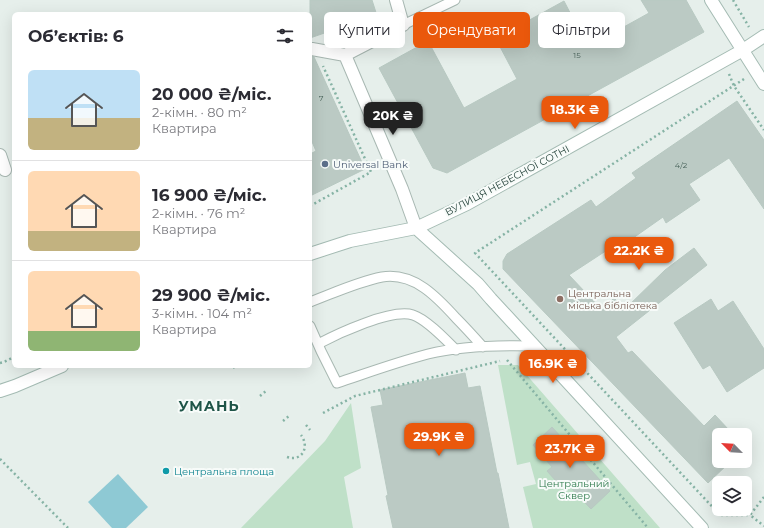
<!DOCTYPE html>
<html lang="uk">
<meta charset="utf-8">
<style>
:root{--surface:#fff;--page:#f2f2f3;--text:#2b2b33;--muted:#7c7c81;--line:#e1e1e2;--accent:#ea580c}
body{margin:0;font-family:Montserrat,sans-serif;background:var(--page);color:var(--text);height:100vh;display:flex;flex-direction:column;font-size:15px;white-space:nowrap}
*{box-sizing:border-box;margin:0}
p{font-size:13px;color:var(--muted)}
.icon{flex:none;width:22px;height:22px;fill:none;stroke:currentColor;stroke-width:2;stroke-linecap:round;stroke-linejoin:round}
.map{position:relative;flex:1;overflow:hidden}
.sheet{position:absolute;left:12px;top:12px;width:300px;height:356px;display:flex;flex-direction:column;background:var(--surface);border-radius:6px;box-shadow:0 4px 16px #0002}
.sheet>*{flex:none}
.top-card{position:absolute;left:324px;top:12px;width:380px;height:36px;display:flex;gap:8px}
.needle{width:26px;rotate:294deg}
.buttons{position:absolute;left:712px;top:428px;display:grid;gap:8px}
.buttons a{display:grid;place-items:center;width:40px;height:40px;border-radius:6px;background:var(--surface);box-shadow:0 4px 16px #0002;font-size:20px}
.price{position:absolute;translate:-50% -34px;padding:0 9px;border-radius:8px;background:var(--accent);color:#fff;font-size:13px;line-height:26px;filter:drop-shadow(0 1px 2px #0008)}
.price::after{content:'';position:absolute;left:50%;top:24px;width:12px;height:9px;margin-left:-6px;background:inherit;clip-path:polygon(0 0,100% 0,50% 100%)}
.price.selected{background:#222;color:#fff}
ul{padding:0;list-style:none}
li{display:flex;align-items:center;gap:12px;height:100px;padding:0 16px}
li+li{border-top:1px solid var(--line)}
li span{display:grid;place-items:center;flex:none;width:112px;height:80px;border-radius:6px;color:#555}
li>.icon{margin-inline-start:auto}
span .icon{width:48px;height:48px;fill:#fffc;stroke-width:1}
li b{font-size:17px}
h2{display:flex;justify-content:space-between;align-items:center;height:48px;padding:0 16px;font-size:17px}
.pill{padding:0 14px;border-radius:6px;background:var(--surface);box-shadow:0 4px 16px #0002;font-size:14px;line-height:36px}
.pill.selected{background:var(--accent);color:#fff}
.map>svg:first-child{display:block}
.green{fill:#bfe0c8}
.water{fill:#8ec9d4}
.building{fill:#bbcac4;stroke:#b8c9c2}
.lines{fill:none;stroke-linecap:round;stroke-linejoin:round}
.lane-casing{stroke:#a8b8b2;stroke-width:11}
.street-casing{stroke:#a8b8b2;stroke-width:14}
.secondary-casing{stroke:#a4bbb3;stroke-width:14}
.path{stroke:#86b3a5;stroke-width:2.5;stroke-dasharray:2 3;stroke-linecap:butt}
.lane{stroke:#fff;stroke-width:9}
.street{stroke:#fff;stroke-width:12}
.secondary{stroke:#fff;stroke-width:12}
.service-dot{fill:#5c6f8a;stroke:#f7fbf9;stroke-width:1.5}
.education-dot{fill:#8d6e63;stroke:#f7fbf9;stroke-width:1.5}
.culture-dot{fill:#0f9aa8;stroke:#f7fbf9;stroke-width:1.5}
.labels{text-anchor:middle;stroke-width:4;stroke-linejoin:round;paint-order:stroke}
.number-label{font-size:8px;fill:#4a645c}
.service-label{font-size:10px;fill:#4e5e75;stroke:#f7fbf9;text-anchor:start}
.street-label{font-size:10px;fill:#24423a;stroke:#f7fbf9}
.education-label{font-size:10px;fill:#785e54;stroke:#f7fbf9;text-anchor:start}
.culture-label{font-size:10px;fill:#0d838f;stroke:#f7fbf9;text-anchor:start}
.park-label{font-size:10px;fill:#2d7a4b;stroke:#f7fbf9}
.district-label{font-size:14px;font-weight:bold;letter-spacing:1px;fill:#1f5548;stroke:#f7fbf9}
</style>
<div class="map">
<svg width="764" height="528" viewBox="0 0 764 528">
<rect width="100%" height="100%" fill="#e6efeb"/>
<path class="green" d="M498 365H518L660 528H533L523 487 536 484 530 462 517 465Z
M351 403 361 468 344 477 353 528H241L325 441Z"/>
<path class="water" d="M118 474 148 507 126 528H112L88 502Z"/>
<path class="building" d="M310 0H372L379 22 339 37 336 29 310 38Z
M641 0H686L704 32 447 173 433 168 379 68 428 41 464 108 517 79 488 24 507 13 515 28 564 1 581 34 597 26 604 38 649 13Z
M310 56 314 57 365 169 310 196V154L316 151 310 137Z
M737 101 764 140V209L729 158 689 184 700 200 666 223 663 217 626 243 624 239 569 275 602 310 614 298 625 309 665 270 694 248 707 265 616 337 628 353 632 351 704 426 715 415 729 430 723 435H719V461H731L708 483 503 269V261L507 254 591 200 596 207 636 178 632 173Z
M711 299 718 311 733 301 764 349V368L727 392 710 365 703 369 674 323Z
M465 373 468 388 480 386 497 473H498L509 528H393L386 496 388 495 371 407 383 405 380 390Z
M552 427 610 491 591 509 570 487 565 491 547 471 552 467 533 445Z"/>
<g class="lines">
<g class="lane-casing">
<path id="lane" d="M403 25 455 0
M310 302C334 293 357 282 382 277 414 272 437 297 456 318 465 327 474 337 483 347
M310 326 321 351 337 383C367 373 397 362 428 354 460 346 501 345 535 346
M318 344C337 334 392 308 413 315 426 319 446 340 456 350"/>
</g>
<g class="street-casing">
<path id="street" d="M310 49H312L345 55 403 25 396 0
M345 55 402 189 416 228
M0 155 5 170"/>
</g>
<g class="secondary-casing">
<path id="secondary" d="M711 0 764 84
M416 228 478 284 491 299 702 528
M310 254 350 241 416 228 467 204 743 50 764 36
M0 391 15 386 62 366"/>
</g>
<path class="path" d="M733 0 749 27
M729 74 734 86 764 130
M744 79 475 253 720 515H750
M310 206 371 172 323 66
M507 360 648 528
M0 363 4 362 14 357
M233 368 235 366
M260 396 266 391
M323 413 355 396 500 361
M283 421 289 416
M306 425 310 430
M287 457C302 462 310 447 301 435
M0 459 68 528
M764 497 750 515 764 526"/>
<use href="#lane" class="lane"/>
<use href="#street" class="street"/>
<use href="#secondary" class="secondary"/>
</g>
<circle class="service-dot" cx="325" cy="164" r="4"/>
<circle class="education-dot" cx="560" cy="299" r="4"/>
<circle class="culture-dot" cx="166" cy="471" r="4"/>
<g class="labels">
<g class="number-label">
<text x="577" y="58">15</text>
<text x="321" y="101">7</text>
<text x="681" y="168">4/2</text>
</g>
<g class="service-label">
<text x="333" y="168">Universal Bank</text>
</g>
<g class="street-label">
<text transform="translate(507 180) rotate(-28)" y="4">ВУЛИЦЯ НЕБЕСНОЇ СОТНІ</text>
</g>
<g class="education-label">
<text x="568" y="297">Центральна<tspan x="568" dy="12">міська бібліотека</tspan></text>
</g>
<g class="culture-label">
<text x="174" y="475">Центральна площа</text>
</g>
<g class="park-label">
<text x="574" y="487">Центральний<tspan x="574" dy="12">Сквер</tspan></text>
</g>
<g class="district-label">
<text x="209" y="411">УМАНЬ</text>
</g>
</g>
</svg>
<div class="buttons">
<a><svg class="needle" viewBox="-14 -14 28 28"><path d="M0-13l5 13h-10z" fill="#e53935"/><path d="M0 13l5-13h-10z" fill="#7c7c81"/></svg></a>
<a><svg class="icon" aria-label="layers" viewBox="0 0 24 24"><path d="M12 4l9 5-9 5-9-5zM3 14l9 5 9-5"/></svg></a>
</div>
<b class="price" style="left:575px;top:130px">18.3K ₴</b>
<b class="price selected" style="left:393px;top:136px">20K ₴</b>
<b class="price" style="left:639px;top:271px">22.2K ₴</b>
<b class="price" style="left:553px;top:384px">16.9K ₴</b>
<b class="price" style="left:439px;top:457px">29.9K ₴</b>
<b class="price" style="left:570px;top:469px">23.7K ₴</b>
<div class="top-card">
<a class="pill">Купити</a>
<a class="pill selected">Орендувати</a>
<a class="pill">Фільтри</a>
</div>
<section class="sheet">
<h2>Об’єктів: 6<svg class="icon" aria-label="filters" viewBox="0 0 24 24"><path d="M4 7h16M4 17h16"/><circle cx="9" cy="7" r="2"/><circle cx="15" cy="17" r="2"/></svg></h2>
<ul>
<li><span style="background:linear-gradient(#bfe0f5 60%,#c2b280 0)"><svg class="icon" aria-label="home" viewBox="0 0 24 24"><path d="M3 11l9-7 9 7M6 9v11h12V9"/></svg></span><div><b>20 000 ₴/міс.</b><p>2-кімн. · 80 m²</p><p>Квартира</p></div></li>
<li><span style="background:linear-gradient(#ffd9b3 75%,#c2b280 0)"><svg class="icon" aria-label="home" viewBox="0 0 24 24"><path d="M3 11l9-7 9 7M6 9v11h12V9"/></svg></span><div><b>16 900 ₴/міс.</b><p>2-кімн. · 76 m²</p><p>Квартира</p></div></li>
<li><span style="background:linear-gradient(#ffd9b3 75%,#8fb573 0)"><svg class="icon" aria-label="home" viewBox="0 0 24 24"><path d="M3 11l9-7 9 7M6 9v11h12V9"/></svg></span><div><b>29 900 ₴/міс.</b><p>3-кімн. · 104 m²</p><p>Квартира</p></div></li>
</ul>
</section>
</div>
